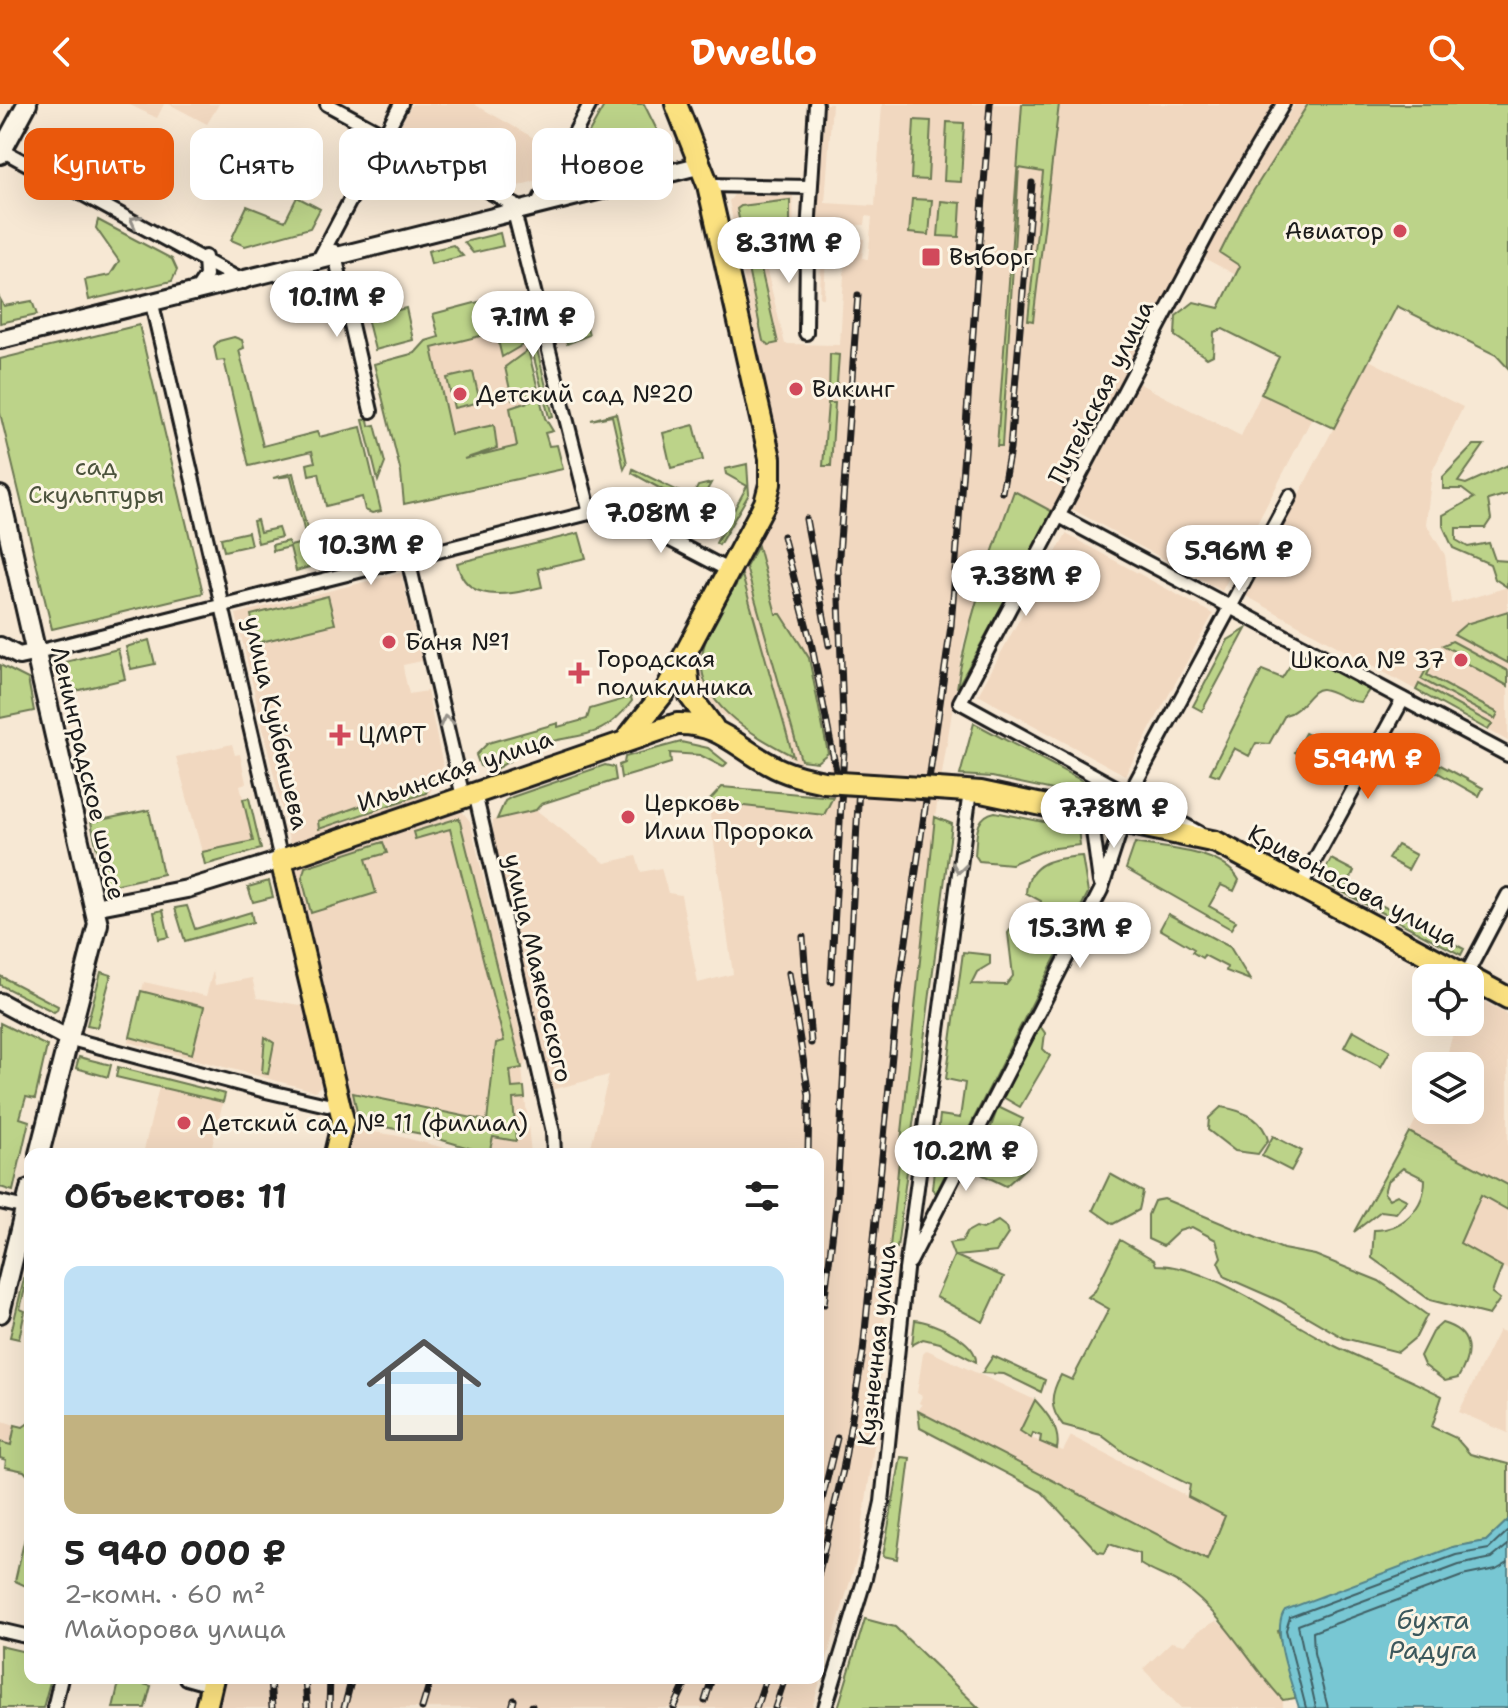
<!DOCTYPE html>
<html lang="ru">
<meta charset="utf-8">
<style>
:root{--surface:#fff;--page:#f2f2f2;--text:#222;--muted:#767676;--line:#e0e0e0;--accent:#ea580c}
body{margin:0;font-family:"Shantell Sans",sans-serif;background:var(--page);color:var(--text);height:100vh;display:flex;flex-direction:column;font-size:30px;white-space:nowrap}
*{box-sizing:border-box;margin:0}
p{font-size:26px;color:var(--muted)}
.icon{flex:none;width:44px;height:44px;fill:none;stroke:currentColor;stroke-width:2;stroke-linecap:round;stroke-linejoin:round}
.map{position:relative;flex:1;overflow:hidden}
.sheet{position:absolute;left:24px;top:1044px;width:800px;height:536px;display:flex;flex-direction:column;background:var(--surface);border-radius:16px;box-shadow:0 8px 32px #0002}
.sheet>*{flex:none}
.guide{position:absolute;left:24px;top:24px;width:800px;height:72px;display:flex;gap:16px}
.buttons{position:absolute;left:1412px;top:860px;display:grid;gap:16px}
.buttons a{display:grid;place-items:center;width:72px;height:72px;border-radius:16px;background:var(--surface);box-shadow:0 8px 32px #0002;font-size:40px}
.price{position:absolute;translate:-50% -68px;padding:0 18px;border-radius:28px;background:#fff;color:#222;font-size:26px;line-height:52px;filter:drop-shadow(0 2px 4px #0008)}
.price::after{content:'';position:absolute;left:50%;top:48px;width:24px;height:18px;margin-left:-12px;background:inherit;clip-path:polygon(0 0,100% 0,50% 100%)}
.price.selected{background:var(--accent);color:#fff}
ul{padding:0;list-style:none}
li{display:grid;align-content:center;gap:16px;height:424px;padding:0 40px}
li+li{border-top:2px solid var(--line)}
li span{display:grid;place-items:center;height:248px;border-radius:16px;color:#555}
li>.icon{margin-inline-start:auto}
span .icon{width:144px;height:144px;fill:#fffc;stroke-width:1}
li b{font-size:34px}
h2{display:flex;justify-content:space-between;align-items:center;height:96px;padding:0 40px;font-size:34px}
.chip{padding:0 28px;border-radius:16px;background:var(--surface);box-shadow:0 8px 32px #0002;font-size:28px;line-height:72px}
.chip.selected{background:var(--accent);color:#fff}
header{display:flex;justify-content:space-between;align-items:center;height:104px;padding:0 40px;background:var(--accent);color:#fff;font-size:36px;font-weight:700}
.map>svg:first-child{display:block}
.built{fill:#f1d8c0;fill-rule:evenodd}
.green{fill:#bcd389;stroke:#6c7852;stroke-width:2}
.water{fill:#78c7d3;stroke:#53838a;stroke-width:2}
.lines{fill:none;stroke-linecap:round;stroke-linejoin:round}
.shore{stroke:#416065;stroke-width:2}
.minor-casing{stroke:#1c1c1c;stroke-width:18}
.tertiary-casing{stroke:#1c1c1c;stroke-width:22}
.secondary-casing{stroke:#1c1c1c;stroke-width:24}
.primary-casing{stroke:#1c1c1c;stroke-width:26}
.minor{stroke:#fcf5e5;stroke-width:12}
.tertiary{stroke:#fcf5e5;stroke-width:16}
.secondary{stroke:#fcf5e5;stroke-width:18}
.primary{stroke:#fbe180;stroke-width:20}
.rail-casing{stroke:#1c1c1c;stroke-width:7}
.rail{stroke:#fcf5e5;stroke-width:4;stroke-dasharray:12;stroke-linecap:butt}
.primary-bridge-casing{stroke:#1c1c1c;stroke-width:26;stroke-linecap:butt}
.primary-bridge{stroke:#fbe180;stroke-width:20}
.oneway{stroke:#97938b}
.poi-dot{fill:#d1495b;stroke:#fcf5e5;stroke-width:3}
.labels{text-anchor:middle;stroke-width:6;stroke-linejoin:round;paint-order:stroke}
.poi-label{font-size:24px;fill:#1c1c1c;stroke:#fcf5e5;text-anchor:start}
.street-label{font-size:24px;fill:#1c1c1c;stroke:#fcf5e5}
.park-label{font-size:24px;fill:#4c533d;stroke:#fcf5e5}
.water-label{font-size:26px;font-style:italic;fill:#3c585c;stroke:#fcf5e5}
</style>
<header><svg class="icon" aria-label="back" viewBox="0 0 24 24"><path d="M15 5l-7 7 7 7"/></svg>Dwello<svg class="icon" aria-label="search" viewBox="0 0 24 24"><circle cx="10" cy="10" r="6"/><path d="M15 15l6 6"/></svg></header>
<div class="map">
<svg width="1508" height="1604" viewBox="0 0 1508 1604">
<rect width="100%" height="100%" fill="#f7e8d4"/>
<filter id="ink" filterUnits="userSpaceOnUse"><feTurbulence type="fractalNoise" baseFrequency=".0125" numOctaves="2"/><feDisplacementMap in="SourceGraphic" scale="16" xChannelSelector="R" yChannelSelector="G"/><feConvolveMatrix kernelMatrix="1 2 1 2 8 2 1 2 1" color-interpolation-filters="sRGB"/></filter>
<g filter="url(#ink)">
<path class="built" d="M128 0H164L157 14Z
M169 0H219L207 20Z
M412 0H474L555 46 538 76 508 85 398 25Z
M824 0H832L825 99 875 102 882 0H1283L1215 107 1053 408 1014 387 978 490 963 540 935 713 890 1143 876 1329 858 1451 812 1604H213L220 1574H818V1050H589L609 971 551 986 492 731 493 716 536 706 605 759 636 752 641 768 661 764 668 789 681 791 698 879 733 870 708 698 823 711 833 693 828 649 777 511 758 442 746 463 802 661 720 609 702 586 697 566 698 543 779 356 729 97 734 91 793 92 794 140 761 143 785 240 840 241 845 153H826L824 194H820L822 120 816 119ZM866 112 872 113 868 155 862 154 864 135 857 134V121H865ZM828 300H835L831 361 824 362Z
M1295 0H1308L1242 105 1220 148 1241 161 1236 171 1204 154 1224 112Z
M520 212 545 315 542 316 546 335 401 370 374 260 415 249 426 237Z
M1369 256 1463 303 1432 368 1426 420 1445 451 1451 500 1508 483V637L1246 492Z
M1138 279 1241 332 1261 290 1312 314 1222 487 1072 405Z
M1066 430 1213 510 1125 671 978 591Z
M401 469 422 557 403 561 404 569 409 590 427 587 443 662 428 693 290 740 236 510Z
M232 640 235 651 240 650 246 679 240 681 253 737 202 748 176 653Z
M461 706 470 717 527 957 522 964 531 1050H491L422 1030 351 1016 294 775 299 759Z
M213 867 215 881 252 874 257 894 306 902 324 979 315 987 129 938 144 878 206 892Z
M1476 893 1508 911V1166L1418 1117 1439 1078 1396 1053 1426 997V1006H1470V962H1444L1456 918H1470V894Z
M159 983 223 998 210 1050H143Z
M352 1025 394 1031 468 1050H346Z
M1508 1222V1329L1459 1308 1499 1226 1505 1228Z
M927 1246 1035 1296 1020 1327 1031 1334 1063 1347 1071 1332 1225 1412 1207 1456 918 1307 922 1301 919 1299 922 1292 917 1289 923 1250Z
M0 1316 15 1321 11 1341 0 1338Z
M1216 1517 1231 1527 1248 1548 1283 1596V1604H1181L1143 1565 1171 1538 1184 1541 1200 1526Z"/>
<path class="green" d="M605 0H644L670 52 568 78 565 72Z
M1022 0H1059L1033 217 1028 216 1043 68 1019 64 1002 342H997Z
M1308 0H1508V264L1496 251 1397 202 1334 324 1261 290 1279 253 1223 225 1214 228 1213 251 1207 254 1175 232 1176 212 1194 198 1219 204 1240 162 1220 149 1242 105Z
M914 16 931 17 928 76 911 75Z
M947 18 964 19 961 78 944 77Z
M297 93 320 105 310 124 245 142 231 136 247 102 285 117Z
M912 95 932 96 929 131 909 129Z
M790 96V122L750 125V130L742 129 737 105 741 102Z
M941 97 961 99 959 133 938 132Z
M98 116 172 155 177 166 172 177 89 196 85 176 110 171 119 157 96 124Z
M500 129 503 142 473 149 464 138Z
M746 135 747 144 756 143 778 239 769 241 763 237 742 136Z
M453 141 463 152 431 160 428 147Z
M505 191 511 214 520 212 526 239 502 253 496 228 432 244 451 330 494 321 497 344 464 355 517 342 510 304 540 294 545 314 553 327 545 329 549 342 557 341 563 365 404 400 401 369 374 260 415 249 426 237 439 233 433 210Z
M0 195 4 202 32 197 37 211 0 219Z
M406 204 413 236 375 246 367 214Z
M585 215 589 231 567 240 562 221Z
M139 221 203 489 52 525 0 309V255Z
M234 233 242 236 244 244 239 246 263 342 317 328 319 333 361 323 381 407 372 409 365 406 362 393 326 402 319 369 309 371 307 360 315 358 312 347 249 362 224 256 217 257 214 242 219 237Z
M537 245 553 312 549 313 532 246Z
M528 246 539 289 512 295 505 263Z
M830 250 839 251 836 292 829 291Z
M473 268 480 298 454 304 447 274Z
M828 299H835L831 362H823Z
M616 309 627 359 624 365 612 312 591 316Z
M368 315 369 322 375 321 385 359 378 377 363 316Z
M694 321 703 356 671 364 663 329Z
M1474 341H1484L1458 378 1466 380 1508 361V390L1488 396 1491 415 1485 424H1456V436L1468 443 1489 439 1495 456 1508 457 1507 483 1495 475 1490 460 1453 444 1443 422V411L1474 394 1462 385H1443V373Z
M747 360 749 390 719 441 716 439 747 382 726 370 725 365Z
M633 365 682 389 686 394 675 416 665 411 668 405 675 408 681 396 632 369Z
M293 369 316 461 296 467 290 443 273 447 272 441 288 437 290 442 307 438 291 372 273 374Z
M711 379 687 423 679 419 698 382Z
M1014 387 1053 408 957 584C967 515 991 452 1014 387Z
M257 416 260 428 278 424 281 433 258 439 253 417Z
M248 428 251 441 224 447 221 434Z
M579 429 586 454 538 465 542 483C511 490 466 502 457 459Z
M758 442 776 510H781L809 554 828 649 817 658 801 656 746 463Z
M742 471 793 652C753 631 688 596 704 542 711 517 729 494 742 471Z
M328 492 335 520 257 539 251 511Z
M1508 507V559L1454 530 1466 520Z
M1246 525 1202 607 1193 602 1228 536Z
M149 536 155 560 131 565 126 543Z
M1452 537 1508 567V582L1459 555 1461 551 1443 541Z
M118 545 125 575 63 590 57 560Z
M1298 549 1306 550 1369 586 1361 598C1346 598 1336 587 1322 585 1310 584 1302 608 1285 611L1269 640 1256 639 1249 652 1234 644 1219 672 1210 669 1262 566 1282 574Z
M0 561 28 575 34 607 0 614Z
M1427 564 1430 565 1427 571 1498 609 1495 615 1421 575Z
M1419 580 1492 620 1488 626 1416 586Z
M631 593 632 597C598 642 576 626 529 644 516 650 506 662 492 666L480 662 476 651 488 639 558 619V623L587 615 590 605Z
M974 619 1109 691 1105 697 992 673 960 671Z
M1305 629 1322 638 1311 657 1295 648Z
M681 638 708 644 727 659 723 663 700 651 670 649 671 659 621 674 619 661 624 659 625 653Z
M1433 657 1483 684 1479 692 1435 667Z
M605 661 614 663 616 676 541 700 536 706 497 715 505 697 512 693Z
M432 676 426 689 319 725 318 717Z
M722 683 833 693 824 711 708 698Z
M249 694 261 745 205 761 202 748 253 737 243 695Z
M149 706 163 770 105 783 91 718Z
M995 708 1078 725 1080 741 1048 745 1011 760 979 757 975 751C977 733 974 712 995 708Z
M935 713 952 720 897 1144 890 1143Z
M459 714 522 964 510 966 512 984 524 983 525 994 513 995 516 1037 493 1033 489 1050 422 1030 359 1018 353 989 487 1017 496 939 504 937 450 725 415 735 413 728Z
M383 738 387 749 366 755 376 789 311 809 302 774 305 763Z
M1135 739C1166 745 1222 746 1239 776L1234 787 1221 781 1209 802 1236 817 1231 825 1126 765Z
M1397 741 1416 751 1408 766 1388 755Z
M1082 752 1088 789 936 1089 932 1085 940 1011 960 1014 965 979 946 975 963 848 990 851V860L977 868 971 880 1006 881 1013 872 1008 829 1020 811 1038 814 1041 797 1026 789C1028 757 1056 754 1082 752Z
M1331 755 1354 767 1347 783 1464 845 1461 851 1320 776Z
M269 777 273 793 253 798 248 783Z
M187 802 195 825 251 808 253 818 185 837 175 804Z
M163 806 169 833 159 835 154 808Z
M1168 810 1230 843 1250 876 1226 867 1227 863 1204 851 1202 854 1192 848 1194 845 1160 825Z
M101 868 111 871 97 923 87 921Z
M0 872 58 902 57 906 54 908 0 881Z
M141 887 204 903 192 950 130 933Z
M0 919 47 942 35 995 26 993 20 1014 29 1017 13 1087 0 1083Z
M1040 922 1045 929 1043 945 1050 952 1020 1003 1003 993Z
M1353 926 1390 947 1381 963 1344 943Z
M265 933 274 939 268 970 262 969Z
M79 953 111 961 108 973 76 964Z
M118 963 225 990 223 998 116 973Z
M998 1003 1023 1015 1013 1034 1030 1053 1028 1062 1006 1082 979 1069 977 1063Z
M1221 1003C1241 1006 1263 1014 1268 1036L1258 1050 1235 1047 1208 1026 1209 1014Z
M1409 1028 1508 1081V1106L1481 1091 1460 1139 1502 1163 1492 1189 1500 1195 1489 1211 1430 1196 1372 1154 1374 1126C1402 1126 1425 1104 1425 1075L1403 1064 1387 1078 1384 1089 1389 1095 1397 1091 1407 1096 1396 1109 1381 1107 1354 1128Z
M1273 1032 1302 1047 1291 1067 1262 1052Z
M1110 1070 1143 1088 1139 1106 1113 1120 1093 1106Z
M1164 1095 1283 1145 1315 1151 1379 1177 1427 1211 1416 1233 1398 1248 1344 1234 1280 1197 1225 1173 1218 1158 1221 1153 1216 1136 1192 1123 1179 1127 1163 1142 1148 1135V1111L1154 1097Z
M998 1117 1006 1123 1008 1130 996 1148 956 1152 1004 1173 983 1218 936 1193 954 1152 949 1139 962 1137 967 1128 976 1123 983 1125Z
M1120 1136 1154 1156 1156 1161C1210 1161 1285 1217 1335 1242 1371 1259 1407 1274 1442 1292L1432 1323 1456 1334 1470 1350 1508 1360V1416L1486 1437 1453 1443 1278 1527 1296 1594 1283 1596C1248 1559 1226 1513 1184 1483 1170 1473 1153 1469 1140 1460V1450L1109 1440 1105 1449 1098 1448 1042 1388 920 1324 918 1307 1207 1456 1225 1412 1188 1393 1190 1381 1125 1349 1101 1331 1063 1321C1048 1304 1051 1289 1061 1271L1072 1276 1109 1205 1088 1193 1095 1187Z
M30 1150V1175L27 1176 20 1205 25 1207 19 1235 10 1233Z
M915 1216C934 1218 977 1237 976 1258L940 1239 923 1235 912 1241Z
M1442 1219C1473 1228 1473 1249 1458 1274L1445 1277 1424 1261 1420 1252 1432 1228Z
M993 1252 1045 1276 1041 1288 1004 1270 982 1269Z
M1035 1296C1047 1309 1061 1326 1057 1345L1040 1338 1041 1332 1033 1329 1031 1334 1020 1327Z
M30 1318V1374L24 1367 5 1363 6 1356 0 1354V1338L11 1341 15 1321 23 1323Z
M901 1353 910 1354 897 1455 883 1452Z
M30 1412V1484L15 1477Z
M865 1515 895 1523 979 1604H838Z
M0 1542 30 1549V1574H51L43 1604H0Z
M120 1574 151 1582 145 1604H113Z"/>
<path class="water" d="M1508 1416V1604H1299C1292 1580 1270 1526 1285 1506L1453 1443 1486 1437Z"/>
<g class="lines">
<path class="shore" d="M1306 1604 1286 1526 1290 1513 1456 1451 1489 1445 1508 1427
M1316 1604 1298 1521 1459 1461 1492 1454 1508 1441
M1328 1604 1314 1549 1313 1528 1462 1472 1496 1465 1508 1458"/>
<g class="minor-casing">
<path id="minor" d="M327 0 518 103
M0 45 244 178
M708 81 810 83
M512 100 590 409
M536 103 590 0
M334 147 371 307
M317 159 401 0
M194 190 206 172 205 153
M152 200 281 756
M806 229 807 145 816 0
M1061 413 1508 651
M408 455 463 693
M37 548 609 404 730 467
M475 689 553 1028 554 1050
M1091 712 1100 778
M1199 729 960 598 1218 110 1283 0
M1300 783 1403 595
M1466 871 1508 791
M67 934 266 987 327 1001 339 998
M0 1098 30 1105
M910 1158 1101 786 1136 678 1290 392
M0 1526 30 1533
M186 1574 211 1581
M54 1604 61 1574
M825 1604 865 1474 882 1398 906 1166 970 687"/>
</g>
<g class="tertiary-casing">
<path id="tertiary" d="M0 236 702 61
M0 542 19 552 37 548
M94 803 187 785 281 756
M0 898 67 934"/>
</g>
<g class="secondary-casing">
<path id="secondary" d="M0 50 27 0
M0 392 98 820 39 1050
M0 1209 30 1085"/>
</g>
<g class="primary-casing">
<path id="primary" d="M685 551 690 592 713 623
M629 632 666 586 765 399 770 380V354L708 81 676 0
M937 685 981 688 1216 738 1508 894
M335 1050 343 1016 281 756 677 620C719 619 734 641 769 660 786 670 805 674 824 678
M206 1604 213 1574"/>
</g>
<use href="#minor" class="minor"/>
<use href="#tertiary" class="tertiary"/>
<use href="#secondary" class="secondary"/>
<use href="#primary" class="primary"/>
<g class="rail-casing">
<path id="rail" d="M1002 388 1010 345 1032 79
M806 415 829 541
M783 432 812 543 836 666
M803 833 811 939
M789 869 809 991 808 1050
M831 877 844 646 838 465 858 191
M824 1200 837 1093 859 682
M818 1412 837 1334
M818 1472 843 1366 863 1248 897 900 951 522 990 0
M270 1574 272 1604
M305 1574 307 1604
M705 1597 712 1574
M329 1604 330 1574
M344 1604 352 1574
M422 1604 431 1574
M512 1604 514 1596
M532 1604V1602
M674 1604 688 1574
M756 1604 766 1574
M775 1604 785 1574"/>
</g>
<use href="#rail" class="rail"/>
<g class="primary-bridge-casing">
<path id="primary-bridge" d="M824 678 937 685"/>
</g>
<use href="#primary-bridge" class="primary-bridge"/>
</g>
<defs><path id="oneway-chevron" d="M-2-3.5L2.5 0L-2 3.5" fill="none" stroke-width="1.6" stroke-linecap="round" stroke-linejoin="round" transform="scale(2)"/></defs>
<g class="oneway">
<use href="#oneway-chevron" transform="translate(135 117) rotate(-152)"/>
<use href="#oneway-chevron" transform="translate(446 617) rotate(-103)"/>
<use href="#oneway-chevron" transform="translate(959 764) rotate(98)"/>
</g>
</g>
<g class="poi-dot">
<circle cx="1400" cy="127" r="8"/>
<rect x="921" y="143" width="20" height="20" rx="4"/>
<circle cx="796" cy="285" r="8"/>
<circle cx="460" cy="290" r="8"/>
<circle cx="389" cy="538" r="8"/>
<circle cx="1461" cy="556" r="8"/>
<path d="M575 557h8v8h8v8h-8v8h-8v-8h-8v-8h8z"/>
<path d="M336 619h8v8h8v8h-8v8h-8v-8h-8v-8h8z"/>
<circle cx="628" cy="713" r="8"/>
<circle cx="184" cy="1019" r="8"/>
</g>
<g class="labels">
<g class="poi-label">
<text x="1384" y="135" text-anchor="end">Авиатор</text>
<text x="949" y="161">Выборг</text>
<text x="812" y="293">Викинг</text>
<text x="476" y="298">Детский сад №20</text>
<text x="405" y="546">Баня №1</text>
<text x="597" y="563">Городская<tspan x="597" dy="28">поликлиника</tspan></text>
<text x="1445" y="564" text-anchor="end">Школа № 37</text>
<text x="358" y="639">ЦМРТ</text>
<text x="644" y="707">Церковь<tspan x="644" dy="28">Илии Пророка</tspan></text>
<text x="200" y="1027">Детский сад № 11 (филиал)</text>
</g>
<g class="street-label">
<text transform="translate(1101 288) rotate(-63)" y="8">Путейская улица</text>
<text transform="translate(276 619) rotate(77)" y="8">улица Куйбышева</text>
<text transform="translate(455 667) rotate(-19)" y="8">Ильинская улица</text>
<text transform="translate(88 669) rotate(77)" y="8">Ленинградское шоссе</text>
<text transform="translate(1353 782) rotate(28)" y="8">Кривоносова улица</text>
<text transform="translate(538 864) rotate(77)" y="8">улица Маяковского</text>
<text transform="translate(877 1241) rotate(-84)" y="8">Кузнечная улица</text>
</g>
<g class="park-label">
<text x="96" y="371">сад<tspan x="96" dy="28">Скульптуры</tspan></text>
</g>
<g class="water-label">
<text x="1433" y="1525">бухта<tspan x="1433" dy="30">Радуга</tspan></text>
</g>
</g>
</svg>
<div class="buttons">
<a><svg class="icon" aria-label="locate" viewBox="0 0 24 24"><circle cx="12" cy="12" r="6"/><path d="M12 2v4M12 18v4M2 12h4M18 12h4"/></svg></a>
<a><svg class="icon" aria-label="layers" viewBox="0 0 24 24"><path d="M12 4l9 5-9 5-9-5zM3 14l9 5 9-5"/></svg></a>
</div>
<b class="price" style="left:789px;top:181px">8.31M ₽</b>
<b class="price" style="left:337px;top:235px">10.1M ₽</b>
<b class="price" style="left:533px;top:255px">7.1M ₽</b>
<b class="price" style="left:661px;top:451px">7.08M ₽</b>
<b class="price" style="left:371px;top:483px">10.3M ₽</b>
<b class="price" style="left:1239px;top:489px">5.96M ₽</b>
<b class="price" style="left:1026px;top:514px">7.38M ₽</b>
<b class="price selected" style="left:1368px;top:697px">5.94M ₽</b>
<b class="price" style="left:1114px;top:746px">7.78M ₽</b>
<b class="price" style="left:1080px;top:866px">15.3M ₽</b>
<b class="price" style="left:966px;top:1089px">10.2M ₽</b>
<div class="guide">
<a class="chip selected">Купить</a>
<a class="chip">Снять</a>
<a class="chip">Фильтры</a>
<a class="chip">Новое</a>
</div>
<section class="sheet">
<h2>Объектов: 11<svg class="icon" aria-label="filters" viewBox="0 0 24 24"><path d="M4 7h16M4 17h16"/><circle cx="9" cy="7" r="2"/><circle cx="15" cy="17" r="2"/></svg></h2>
<ul>
<li><span style="background:linear-gradient(#bfe0f5 60%,#c2b280 0)"><svg class="icon" aria-label="home" viewBox="0 0 24 24"><path d="M3 11l9-7 9 7M6 9v11h12V9"/></svg></span><div><b>5 940 000 ₽</b><p>2-комн. · 60 m²</p><p>Майорова улица</p></div></li>
</ul>
</section>
</div>
